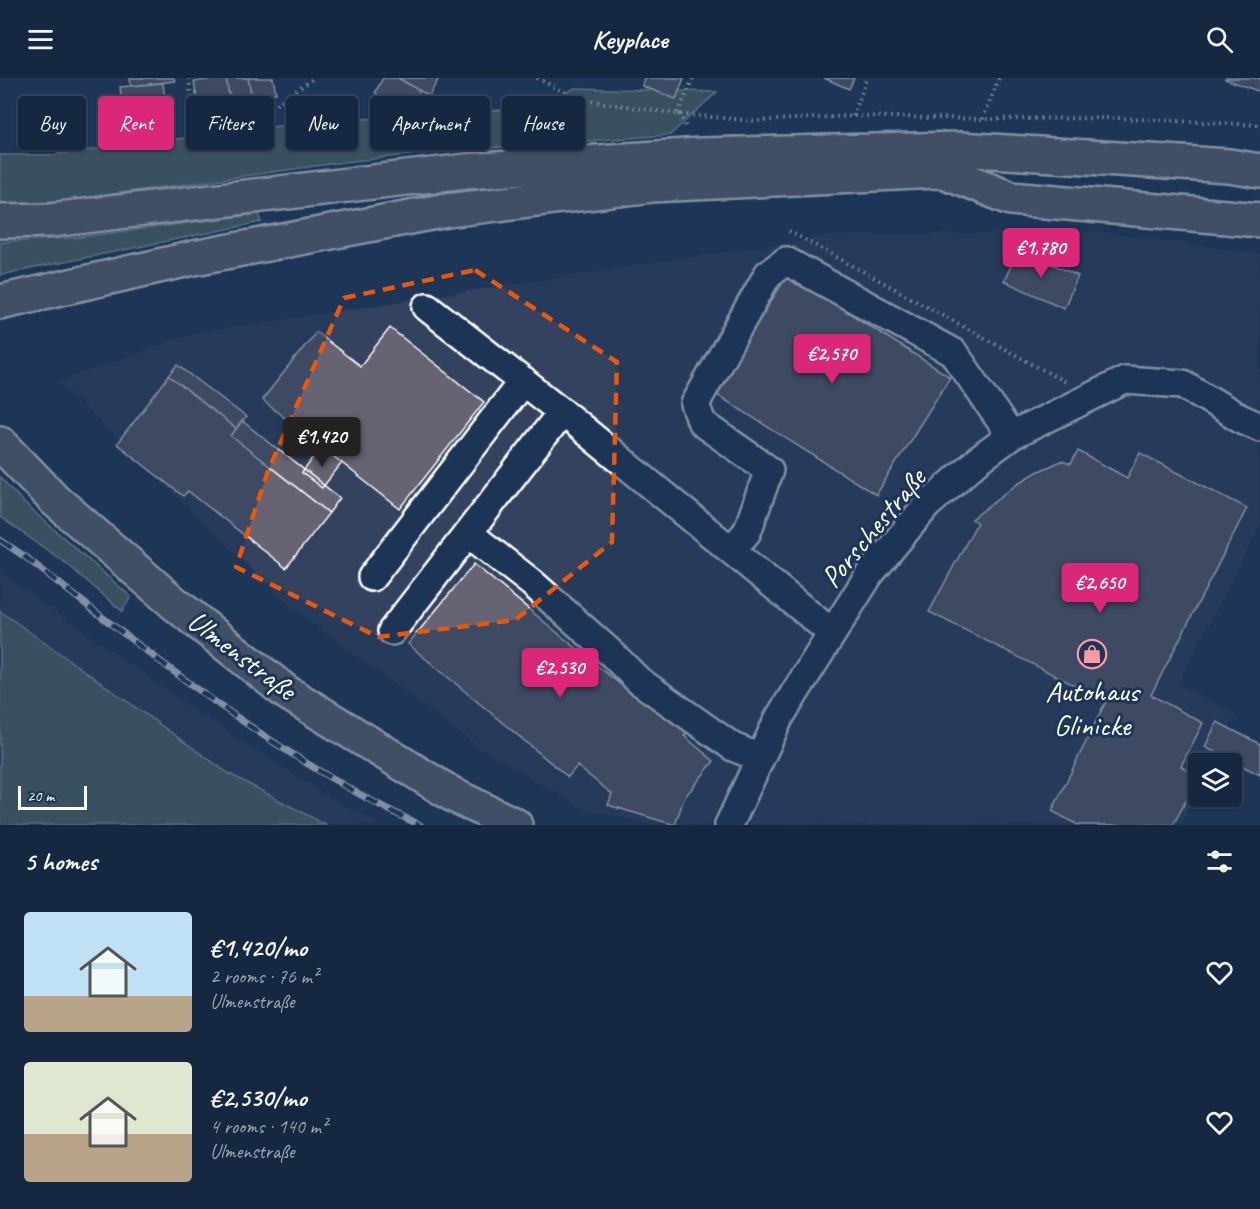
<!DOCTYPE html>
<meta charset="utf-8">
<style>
:root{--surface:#162841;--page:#23344c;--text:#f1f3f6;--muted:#9ea6b1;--line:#35445a;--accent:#db2777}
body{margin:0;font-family:Caveat,sans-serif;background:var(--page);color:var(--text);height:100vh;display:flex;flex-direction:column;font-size:22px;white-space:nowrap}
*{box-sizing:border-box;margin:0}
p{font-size:20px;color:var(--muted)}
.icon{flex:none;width:33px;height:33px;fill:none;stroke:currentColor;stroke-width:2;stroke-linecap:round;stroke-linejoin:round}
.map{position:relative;height:747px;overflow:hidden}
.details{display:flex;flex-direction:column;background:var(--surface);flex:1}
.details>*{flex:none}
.hud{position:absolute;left:18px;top:18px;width:600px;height:54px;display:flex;gap:12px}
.tools{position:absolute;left:1188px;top:675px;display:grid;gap:12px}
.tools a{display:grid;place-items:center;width:54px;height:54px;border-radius:6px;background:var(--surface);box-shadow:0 2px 4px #0004,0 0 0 2px var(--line);font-size:30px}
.scale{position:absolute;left:18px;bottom:15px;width:69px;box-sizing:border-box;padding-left:6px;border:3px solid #fff;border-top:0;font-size:16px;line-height:21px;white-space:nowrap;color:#fff;-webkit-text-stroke:4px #1d3557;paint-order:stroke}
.price{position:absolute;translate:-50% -51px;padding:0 14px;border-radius:6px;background:var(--accent);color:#fff;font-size:20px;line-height:39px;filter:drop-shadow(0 2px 3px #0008)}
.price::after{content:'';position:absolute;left:50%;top:36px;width:18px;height:14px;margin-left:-9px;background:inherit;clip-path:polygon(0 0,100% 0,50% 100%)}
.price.current{background:#222;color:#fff}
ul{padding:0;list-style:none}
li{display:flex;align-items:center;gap:18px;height:150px;padding:0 24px}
li span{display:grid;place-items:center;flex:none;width:168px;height:120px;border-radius:6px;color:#555}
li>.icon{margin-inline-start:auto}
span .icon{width:72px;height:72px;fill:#fffc;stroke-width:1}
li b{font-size:26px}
h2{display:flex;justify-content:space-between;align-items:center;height:72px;padding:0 24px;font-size:26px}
.tag{padding:0 21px;border-radius:6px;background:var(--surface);box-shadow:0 2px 4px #0004,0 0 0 2px var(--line);font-size:21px;line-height:54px}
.tag.current{background:var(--accent);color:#fff}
header{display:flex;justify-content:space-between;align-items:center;height:78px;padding:0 24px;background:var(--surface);font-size:27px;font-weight:600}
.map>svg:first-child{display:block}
.built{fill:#33435f}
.green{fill:#5b726e;stroke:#adb8b6;stroke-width:1.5}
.building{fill:#666472;stroke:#fff;stroke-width:1.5}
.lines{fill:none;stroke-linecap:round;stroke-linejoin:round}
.minor-casing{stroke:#fff;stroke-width:32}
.major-casing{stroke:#fff;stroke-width:38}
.path{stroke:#fff;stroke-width:4;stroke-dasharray:1.5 4.5;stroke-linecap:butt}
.minor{stroke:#1d3557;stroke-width:27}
.major{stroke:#6b6f75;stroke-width:33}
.rail-casing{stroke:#fff;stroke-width:7}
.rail{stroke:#1d3557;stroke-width:4.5;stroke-dasharray:14;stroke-linecap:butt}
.marked{fill:none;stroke:#e8590c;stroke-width:4.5;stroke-dasharray:12 8;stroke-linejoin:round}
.labels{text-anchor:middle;stroke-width:6;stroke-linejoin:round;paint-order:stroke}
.street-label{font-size:30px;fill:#fff;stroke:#1d3557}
.poi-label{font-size:30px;fill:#fff;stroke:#1d3557}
</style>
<header><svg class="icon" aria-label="menu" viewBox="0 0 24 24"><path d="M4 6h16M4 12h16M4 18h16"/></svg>Keyplace<svg class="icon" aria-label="search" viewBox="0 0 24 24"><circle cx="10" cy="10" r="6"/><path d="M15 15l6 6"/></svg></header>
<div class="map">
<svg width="1260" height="747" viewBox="0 0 1260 747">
<rect width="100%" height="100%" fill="#1d3557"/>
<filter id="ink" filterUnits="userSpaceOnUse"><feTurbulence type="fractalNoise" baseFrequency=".0167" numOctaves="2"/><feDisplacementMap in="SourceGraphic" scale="12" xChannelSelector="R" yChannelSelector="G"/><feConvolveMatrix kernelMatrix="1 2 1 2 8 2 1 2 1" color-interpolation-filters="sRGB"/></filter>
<g filter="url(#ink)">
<path class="built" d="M1104 154 1260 176V448L1178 606 1237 636 1212 685 1198 686V713L1181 747H650L582 730 478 669 291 529 58 304 193 255 835 157Z
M0 494 190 629 330 720 382 747H0Z"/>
<path class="green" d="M575 10 717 14 670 57 446 73 344 84 69 122 0 126V77H51L302 45 532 30Z
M259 136 262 144 0 197V164L72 160Z
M0 399 24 425 131 519 122 533 67 486 0 439Z
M0 533 228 695 326 747H0Z"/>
<path class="building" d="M130 0H174L175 3 131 8Z
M218 0H226L233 44 202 49 194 4Z
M226 0H248L254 30 232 34Z
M248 0H273L276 15 252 19Z
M383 0H398L420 13 408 34 375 15Z
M398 0H439L429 18Z
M644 0H684L676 21 642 8Z
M824 0H854L849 11Z
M1226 0H1260V14L1225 1Z
M163 5 166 30 123 35 120 9Z
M154 31 157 57 113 62 110 36Z
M1019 171 1078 198 1064 230 1004 203Z
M788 196 950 299 876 417 714 315Z
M390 250 484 324 400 431 262 322 316 254 360 288Z
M178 287 246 339 236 351 169 298Z
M169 298 236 351 231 358 329 435 286 490 188 413 183 418 117 366Z
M242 343 340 420 329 435 231 358Z
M321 369 342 385 322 410 302 395Z
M1078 373 1127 400 1140 375 1247 430 1151 617 1203 645 1181 688 1198 700 1173 747H1078L1052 733 1106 623 929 534 977 445 972 441 1017 406 1037 394 1061 383 1071 386Z
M474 486 633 617 637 613 688 654 684 658 714 683 684 720 675 747 608 727 612 716 577 688 568 699 408 566Z
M1217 644 1260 666V697L1205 669Z"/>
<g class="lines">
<g class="minor-casing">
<path id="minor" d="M427 229 562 334
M468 455 532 505 612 576 638 602 733 669 760 680
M731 472 747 454 769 392 702 345 695 326 768 196 786 183 954 275 1011 358
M372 499 523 303
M392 553 562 334 832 555
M729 747 779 640 869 497 927 427 977 383 1011 358 1125 302 1183 306 1240 340 1260 349"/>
</g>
<g class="major-casing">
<path id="major" d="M943 93 1011 120 1260 142
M0 143 51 142 466 93 700 77 959 71 1229 88 1260 93
M0 224 194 180 447 132 653 107 938 93
M0 365 55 422 174 525 286 614 455 718 515 747"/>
</g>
<path class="path" d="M189 0 196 61 242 50 314 0
M537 0 577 21 678 36 756 43 853 38 983 41 1118 40 1260 47
M678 35 693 0
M679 36 687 51
M853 38 867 0
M983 41 999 0
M789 153 1065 304"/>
<use href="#minor" class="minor"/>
<use href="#major" class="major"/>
<g class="rail-casing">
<path id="rail" d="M0 462 24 478C149 575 276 680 420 747"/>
</g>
<use href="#rail" class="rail"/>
</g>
</g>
<path d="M0 0H1260V747H0ZM475 192 617 284 612 464 515 542 378 559 236 489 268 393 344 220Z" fill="#1d3557" fill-opacity=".55" fill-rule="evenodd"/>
<path class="marked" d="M475 192 617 284 612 464 515 542 378 559 236 489 268 393 344 220Z"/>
<defs>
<g id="shop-ring" transform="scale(1.5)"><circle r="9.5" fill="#1d3557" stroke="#ff9aa2" stroke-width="1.5"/><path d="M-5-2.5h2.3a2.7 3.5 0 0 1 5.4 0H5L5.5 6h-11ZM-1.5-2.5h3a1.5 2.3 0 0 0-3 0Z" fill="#ff9aa2"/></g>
</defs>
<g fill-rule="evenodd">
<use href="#shop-ring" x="1092" y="576"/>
</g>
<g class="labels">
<g class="street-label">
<text transform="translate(873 450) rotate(-50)" y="10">Porschestraße</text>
<text transform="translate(242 577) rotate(37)" y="10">Ulmenstraße</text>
</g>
<g class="poi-label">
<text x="1092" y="623">Autohaus<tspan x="1092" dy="34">Glinicke</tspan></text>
</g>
</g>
</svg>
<div class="tools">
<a><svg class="icon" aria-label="layers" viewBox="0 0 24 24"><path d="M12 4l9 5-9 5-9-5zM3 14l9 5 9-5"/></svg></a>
</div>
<div class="scale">20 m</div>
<b class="price" style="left:1041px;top:201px">€1,780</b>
<b class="price" style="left:832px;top:307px">€2,570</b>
<b class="price current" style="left:322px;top:390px">€1,420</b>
<b class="price" style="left:1100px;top:536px">€2,650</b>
<b class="price" style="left:560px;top:621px">€2,530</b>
<div class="hud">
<a class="tag">Buy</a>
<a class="tag current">Rent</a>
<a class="tag">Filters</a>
<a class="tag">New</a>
<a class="tag">Apartment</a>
<a class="tag">House</a>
</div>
</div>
<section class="details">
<h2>5 homes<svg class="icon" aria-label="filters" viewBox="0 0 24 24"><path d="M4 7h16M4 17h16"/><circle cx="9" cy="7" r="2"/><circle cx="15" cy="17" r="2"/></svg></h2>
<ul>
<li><span style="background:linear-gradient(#bfe0f5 70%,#b9a48a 0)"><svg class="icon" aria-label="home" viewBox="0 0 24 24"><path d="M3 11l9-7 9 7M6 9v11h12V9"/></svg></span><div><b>€1,420/mo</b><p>2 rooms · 76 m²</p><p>Ulmenstraße</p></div><svg class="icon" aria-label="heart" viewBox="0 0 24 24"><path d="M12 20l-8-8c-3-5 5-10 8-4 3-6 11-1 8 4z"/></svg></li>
<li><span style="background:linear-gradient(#dfe7d0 60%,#b9a48a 0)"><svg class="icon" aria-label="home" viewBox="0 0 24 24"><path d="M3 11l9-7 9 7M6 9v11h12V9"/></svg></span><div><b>€2,530/mo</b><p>4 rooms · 140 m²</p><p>Ulmenstraße</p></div><svg class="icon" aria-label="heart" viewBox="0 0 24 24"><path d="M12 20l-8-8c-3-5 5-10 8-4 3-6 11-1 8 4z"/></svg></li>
</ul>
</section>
